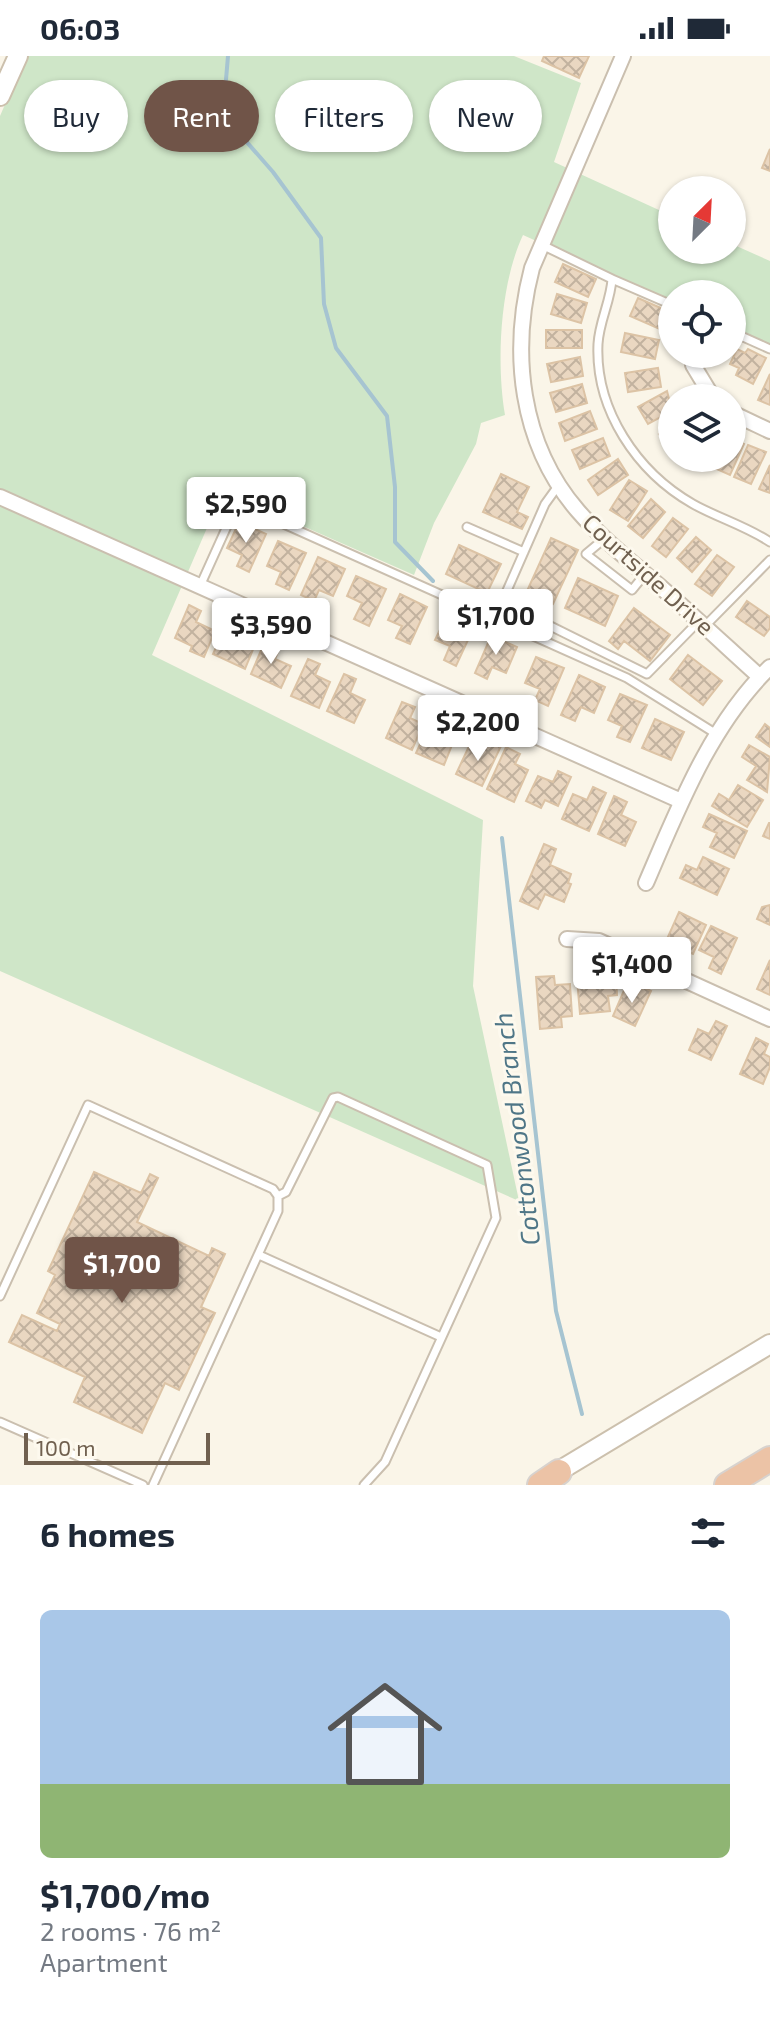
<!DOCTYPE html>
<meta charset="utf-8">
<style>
:root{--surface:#fff;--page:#f6f6f7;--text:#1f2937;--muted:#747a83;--accent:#705448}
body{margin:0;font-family:"Exo 2",sans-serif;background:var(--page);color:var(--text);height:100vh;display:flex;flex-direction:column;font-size:30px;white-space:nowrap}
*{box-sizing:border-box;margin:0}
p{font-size:26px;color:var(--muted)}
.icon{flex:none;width:44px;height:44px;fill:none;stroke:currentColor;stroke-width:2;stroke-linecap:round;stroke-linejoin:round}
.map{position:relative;height:1429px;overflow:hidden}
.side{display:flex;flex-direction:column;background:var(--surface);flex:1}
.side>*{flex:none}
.hud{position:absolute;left:24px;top:24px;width:722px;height:72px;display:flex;gap:16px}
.needle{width:52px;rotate:24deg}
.fabs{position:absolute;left:658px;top:120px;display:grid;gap:16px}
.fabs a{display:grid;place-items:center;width:88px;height:88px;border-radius:50%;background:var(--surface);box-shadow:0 2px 6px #0004;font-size:40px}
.scale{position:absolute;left:24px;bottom:20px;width:186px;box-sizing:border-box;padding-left:8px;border:4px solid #70604f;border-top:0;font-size:22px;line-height:28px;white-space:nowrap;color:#70604f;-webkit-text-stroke:6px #fdf9ee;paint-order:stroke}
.price{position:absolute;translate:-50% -68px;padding:0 18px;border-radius:8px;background:#fff;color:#222;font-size:26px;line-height:52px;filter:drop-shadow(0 2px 4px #0008)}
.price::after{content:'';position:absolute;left:50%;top:48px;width:24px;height:18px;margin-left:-12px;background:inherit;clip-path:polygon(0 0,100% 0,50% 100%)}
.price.selected{background:var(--accent);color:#fff}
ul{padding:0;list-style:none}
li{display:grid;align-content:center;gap:16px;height:424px;padding:0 40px}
li span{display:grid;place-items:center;height:248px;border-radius:12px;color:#555}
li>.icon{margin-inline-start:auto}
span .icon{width:144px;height:144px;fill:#fffc;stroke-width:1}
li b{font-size:34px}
h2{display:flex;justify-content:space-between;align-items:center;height:96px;padding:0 40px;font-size:34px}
.pill{padding:0 28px;border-radius:36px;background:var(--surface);box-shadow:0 2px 6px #0004;font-size:28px;line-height:72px}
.pill.selected{background:var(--accent);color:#fff}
.status{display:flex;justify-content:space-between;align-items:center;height:56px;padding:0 40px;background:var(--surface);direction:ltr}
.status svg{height:22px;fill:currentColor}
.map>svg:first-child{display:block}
.grass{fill:#cfe6c8}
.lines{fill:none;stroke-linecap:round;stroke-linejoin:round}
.stream{stroke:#a6c4d1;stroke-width:4}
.building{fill:url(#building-cross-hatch);stroke:#dcc3a5;stroke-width:2}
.lane-casing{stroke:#cabfaf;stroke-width:11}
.street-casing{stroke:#cabfaf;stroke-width:18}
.secondary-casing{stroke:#ccc0ad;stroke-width:22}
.highway-casing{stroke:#d7d2ce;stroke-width:28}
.lane{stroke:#fff;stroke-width:7}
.street{stroke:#fff;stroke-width:14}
.secondary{stroke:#fff;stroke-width:18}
.highway{stroke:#ecc3a6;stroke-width:24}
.labels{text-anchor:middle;stroke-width:6;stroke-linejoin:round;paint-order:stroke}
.street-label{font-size:24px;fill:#70604f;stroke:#fdf9ee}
.water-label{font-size:26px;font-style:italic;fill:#4f7687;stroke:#fdf9ee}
</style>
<div class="status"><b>06:03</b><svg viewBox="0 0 49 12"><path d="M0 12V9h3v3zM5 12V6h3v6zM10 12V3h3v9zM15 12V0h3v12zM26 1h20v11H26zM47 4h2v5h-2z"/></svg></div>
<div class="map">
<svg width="770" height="1429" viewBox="0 0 770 1429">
<defs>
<pattern id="building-cross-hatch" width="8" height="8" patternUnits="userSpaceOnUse" patternTransform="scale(2)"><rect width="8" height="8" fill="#ead7c1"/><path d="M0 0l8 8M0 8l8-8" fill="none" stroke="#c2b29f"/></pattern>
</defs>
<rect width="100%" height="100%" fill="#faf5e8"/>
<path class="grass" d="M26 0H514L581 27 554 106 672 160V194H732V188L770 205V291L732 274V238H672V246L523 179C500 228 496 306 505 359L481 367 476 388 434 467 414 519 223 435 152 599 483 764 473 930 519 1145 0 915V60Z"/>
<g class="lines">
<path class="stream" d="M228 0 223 59 273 116 321 182 324 248 336 292 387 360 395 431V486L433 525
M502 782 556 1255 582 1358"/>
</g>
<path class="building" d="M544 0H589L579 22 542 5Z
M770 93V115L762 112Z
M563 208 596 223 588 241 555 226Z
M557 238 587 247 581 267 551 258Z
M638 242 670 256 662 274 630 260Z
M546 274H582V292H546Z
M625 277 659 284 655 303 621 296Z
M737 293 745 297 748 293 766 302 753 328 736 319 739 312 730 308Z
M580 301 583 320 551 326 547 308Z
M658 312 661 331 628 336 625 317Z
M770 318V349L758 344Z
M582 328 587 347 556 356 550 337Z
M667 335 672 355 648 368 638 351Z
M590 355 597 373 565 385 559 367Z
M672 367V390L670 391 659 378Z
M603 382 610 400 580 413 572 394Z
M732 382 744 388 730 419 710 410 714 402H732Z
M748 389 766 396 751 428 734 421Z
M618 403 628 419 598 439 588 424Z
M770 409V437L759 433Z
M501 418 529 431 517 456 528 461 522 473 483 456Z
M629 424 647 435 628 465 610 454Z
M651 443 665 456 643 482 628 470Z
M673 462 688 473 666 501 652 490Z
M239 466 266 478 249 516 237 510 242 499 227 492Z
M696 481 711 494 692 516 677 502Z
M551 482 578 494 553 548 541 542 536 552 531 549 535 539 527 535Z
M278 485 306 497 289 534 276 528 281 516 267 510Z
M459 489 501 508 487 537 446 518Z
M717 499 734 511 712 540 695 528Z
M318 501 345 513 333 540 319 534 314 545 301 539Z
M356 520 386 533 369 570 354 563 362 547 347 540Z
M578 522 618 540 605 570 565 552Z
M400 538 427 551 410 588 396 582 402 570 388 564Z
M747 545 770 561V572L764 580 736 561Z
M189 549 201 555 196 566 215 575 204 601 190 595 192 590 175 582Z
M634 552 670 579 650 605 624 585 618 593 609 585Z
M459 555 470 560 466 567 474 571 456 610 444 604 450 590 435 584 447 559 455 563Z
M227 567 240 572 235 582 254 591 245 613 213 598Z
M491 580 517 591 506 617 492 611 487 623 475 617Z
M265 585 280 591 275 603 291 610 281 632 251 618Z
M688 599 722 625 703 649 670 623Z
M536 601 564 612 548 650 535 644 540 633 525 627Z
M308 603 320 608 315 619 330 626 319 652 291 640Z
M344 618 356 623 350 637 365 644 354 667 327 655Z
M579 619 605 631 594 657 581 651 575 665 561 659Z
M620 638 647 649 630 686 617 681 622 670 608 664Z
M402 646 415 651 410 662 423 668 412 694 386 682Z
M433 660 446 666 440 678 454 684 444 709 416 697Z
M655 663 684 676 671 704 642 692Z
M765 668 770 672V691L756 681Z
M488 684 501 690 482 730 456 718 470 688 483 694Z
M749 689 770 701 767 736 747 724 756 710 742 701Z
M506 691 520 698 515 708 528 714 514 746 487 733Z
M558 715 571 721 558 750 545 744 541 752 526 745 538 720 553 726Z
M738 729 763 744 747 771 712 750 719 738 729 744Z
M593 731 606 737 589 775 562 763 573 738 587 744Z
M614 740 627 746 621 759 636 766 625 790 598 778Z
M709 758 747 775 734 802 710 791 717 777 703 771Z
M769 767H770V783L763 780Z
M544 788 556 793 550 809 571 818 568 827 571 828 564 846 545 838 538 853 520 845Z
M703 801 729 813 717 839 680 822 686 809 697 814Z
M770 849V869L757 863 762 851Z
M679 856 706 869 693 898 682 893 679 899 663 892Z
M711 870 737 882 721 918 709 912 714 901 699 894Z
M770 904V939L757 933Z
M616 919 617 939 608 940 610 955 580 958 577 923Z
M554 920 555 929 570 928 572 960 561 961 562 971 540 973 536 921Z
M641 930 651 935 635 970 613 960 625 932 638 938Z
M716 965 727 970 711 1004 689 994 698 973 709 978Z
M756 982 768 988 764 998 770 1001V1011L763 1028 740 1018Z
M94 1116 141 1137 150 1118 158 1122 137 1166 209 1200 212 1192 225 1198 201 1251 215 1257 179 1334 165 1327 142 1377 74 1346 85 1321 9 1286 22 1259 57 1275 60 1268 37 1257 55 1219 48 1215Z"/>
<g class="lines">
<g class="lane-casing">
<path id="lane" d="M542 189 612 223C611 244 599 266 598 288 595 354 637 416 693 448 718 462 746 470 770 486
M612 223 672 249
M732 276 770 293
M558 430 545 448 502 546 647 618 699 565
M467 471 524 496
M604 483 586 498 632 534 645 518
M200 530 233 457 240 451 248 452 627 622 718 679
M704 571 770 504
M278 1140 286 1136 333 1042 338 1041 487 1109 496 1162 385 1406 364 1429
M259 1199 441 1281
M0 1240 88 1049 273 1133 278 1140V1155L153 1429
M0 1366 143 1429"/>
</g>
<g class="street-casing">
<path id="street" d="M623 0 532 212C510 296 520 388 578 455 604 485 635 509 664 534 697 563 728 592 760 621
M693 309 713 342
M732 357 770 375
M0 441 681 745
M646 827C678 753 710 669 770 611
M567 883 599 885 770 963"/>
</g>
<g class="secondary-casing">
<path id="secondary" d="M0 40 18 0
M549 1421 770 1288"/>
</g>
<g class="highway-casing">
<path id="highway" d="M540 1429 559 1416
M727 1429 770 1403"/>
</g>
<use href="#lane" class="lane"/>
<use href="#street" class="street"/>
<use href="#secondary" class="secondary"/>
<use href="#highway" class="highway"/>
</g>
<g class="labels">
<g class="street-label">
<text transform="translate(648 519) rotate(42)" y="8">Courtside Drive</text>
</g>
<g class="water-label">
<text transform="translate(517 1073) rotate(-97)" y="9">Cottonwood Branch</text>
</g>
</g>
</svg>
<div class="fabs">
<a><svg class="needle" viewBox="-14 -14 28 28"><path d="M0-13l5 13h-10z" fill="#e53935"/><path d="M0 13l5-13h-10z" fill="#747a83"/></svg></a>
<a><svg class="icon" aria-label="locate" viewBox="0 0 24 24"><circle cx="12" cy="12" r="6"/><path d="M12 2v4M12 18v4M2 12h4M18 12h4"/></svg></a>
<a><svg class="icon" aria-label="layers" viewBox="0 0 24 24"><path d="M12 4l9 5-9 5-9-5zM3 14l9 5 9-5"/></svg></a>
</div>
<div class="scale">100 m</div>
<b class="price" style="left:246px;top:489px">$2,590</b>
<b class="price" style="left:496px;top:601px">$1,700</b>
<b class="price" style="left:271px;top:610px">$3,590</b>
<b class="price" style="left:478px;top:707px">$2,200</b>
<b class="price" style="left:632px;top:949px">$1,400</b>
<b class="price selected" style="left:122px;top:1249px">$1,700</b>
<div class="hud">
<a class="pill">Buy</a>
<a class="pill selected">Rent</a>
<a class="pill">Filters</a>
<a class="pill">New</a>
</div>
</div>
<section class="side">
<h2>6 homes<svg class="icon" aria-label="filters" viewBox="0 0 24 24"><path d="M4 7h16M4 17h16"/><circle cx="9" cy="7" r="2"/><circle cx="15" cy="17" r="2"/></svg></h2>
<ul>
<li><span style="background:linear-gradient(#a9c7e8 70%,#8fb573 0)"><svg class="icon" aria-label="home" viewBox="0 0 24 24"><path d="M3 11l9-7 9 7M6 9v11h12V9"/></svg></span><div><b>$1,700/mo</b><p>2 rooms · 76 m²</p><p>Apartment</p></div></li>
</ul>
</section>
